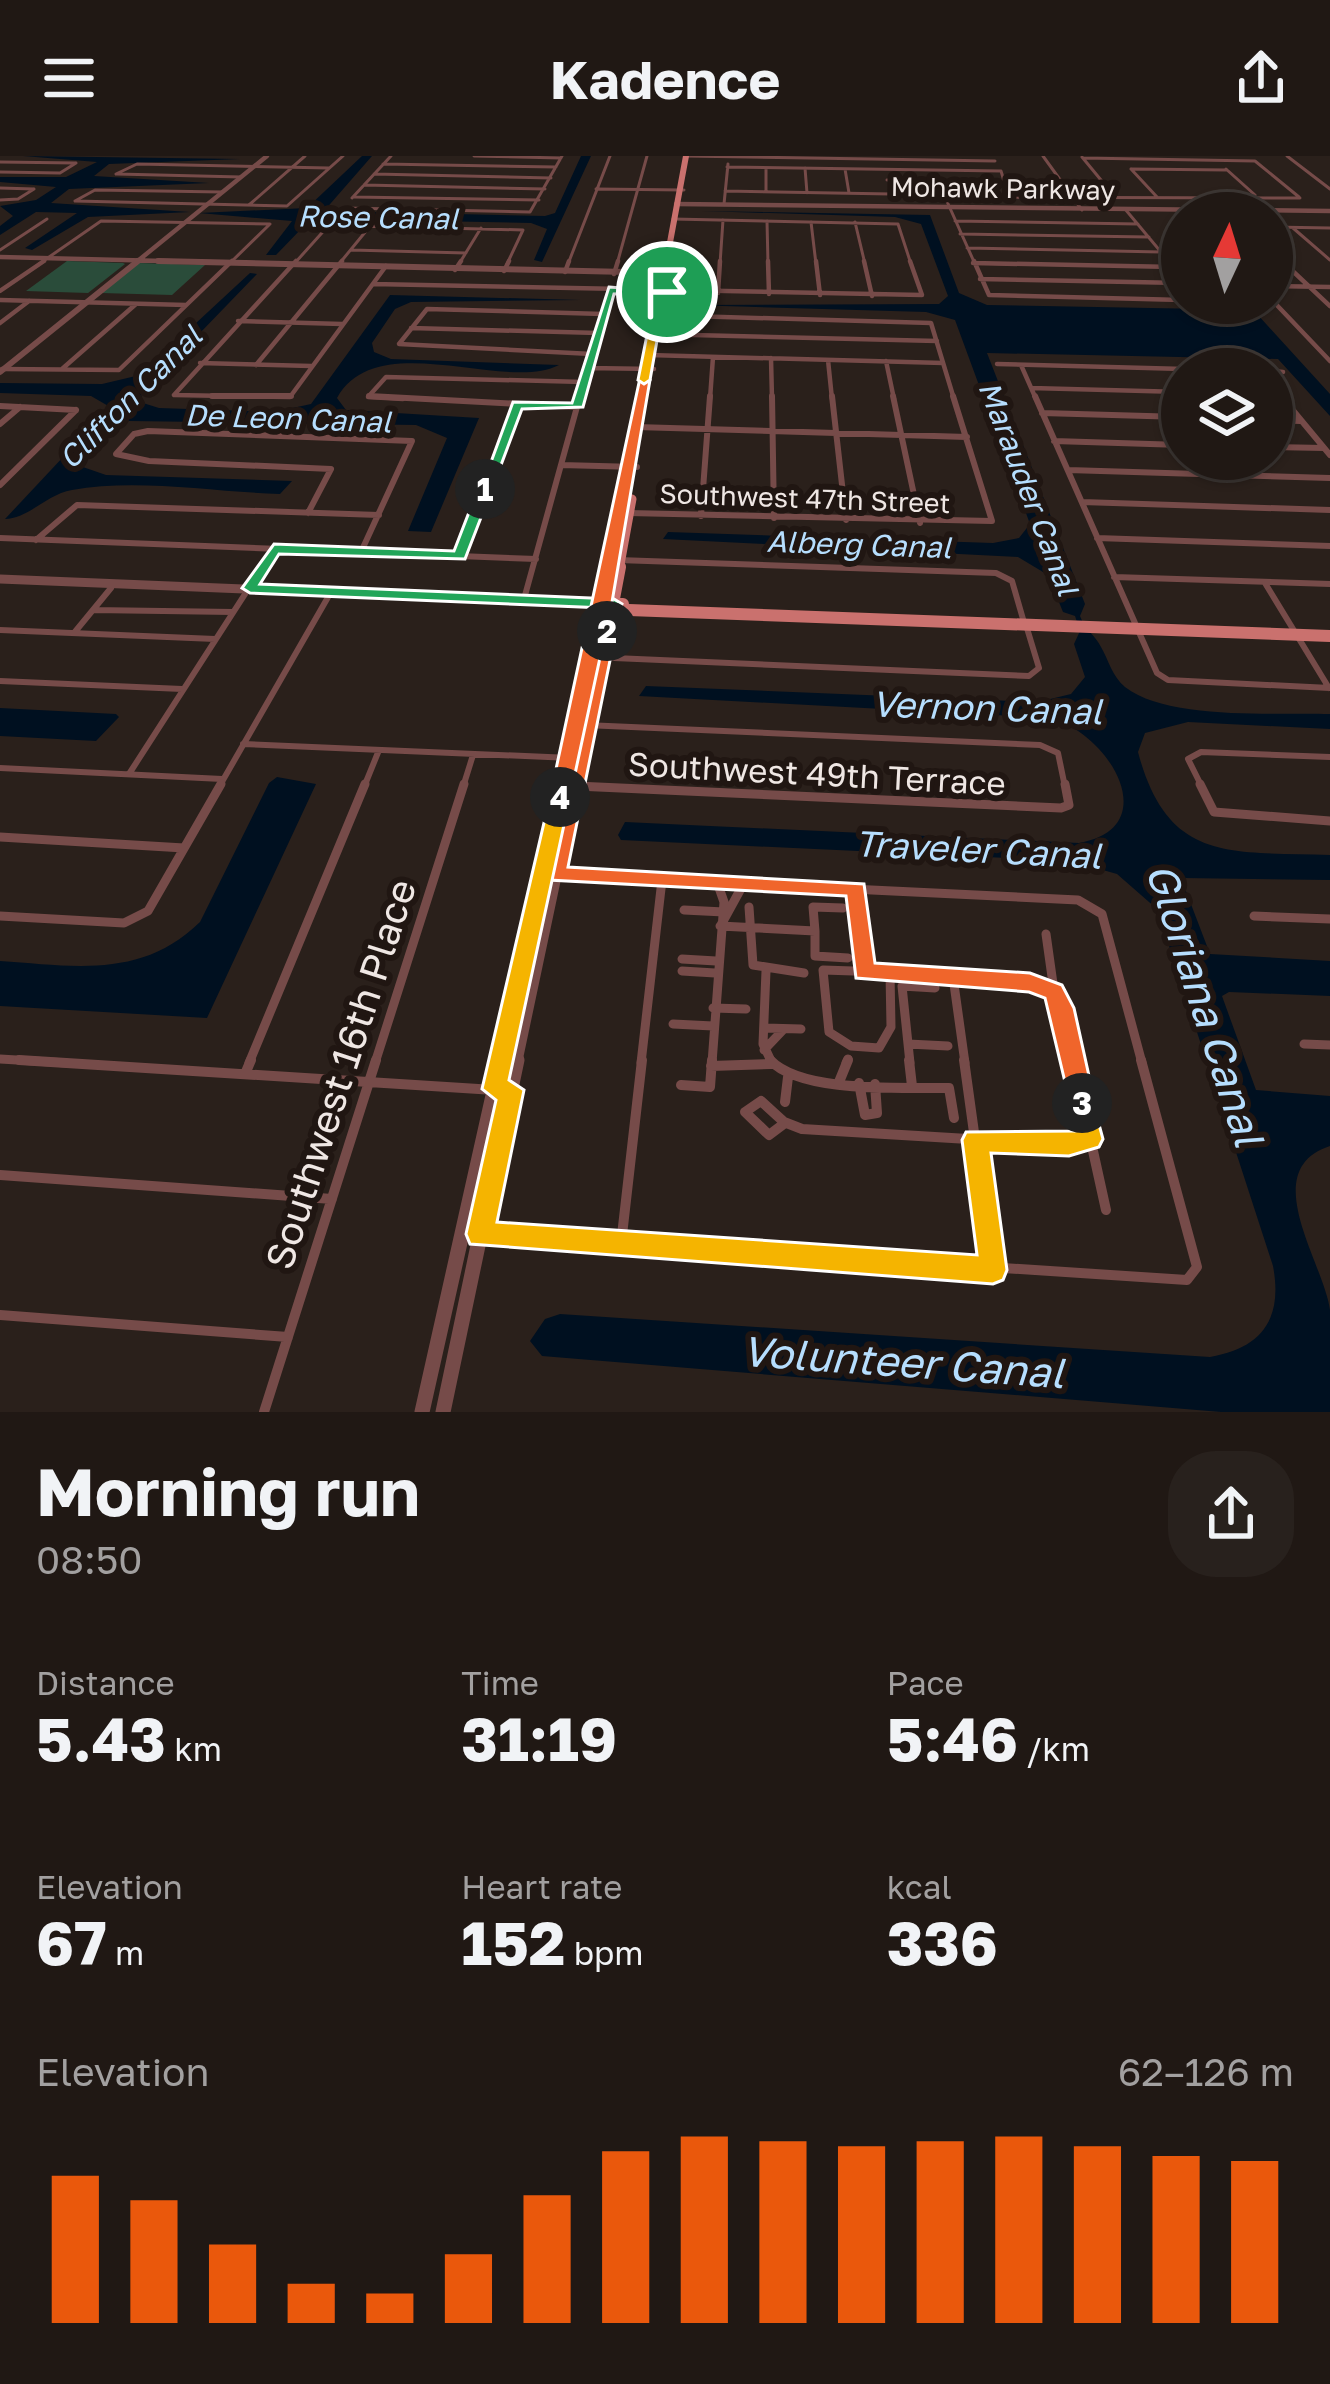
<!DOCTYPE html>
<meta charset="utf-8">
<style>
:root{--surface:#201814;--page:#28211d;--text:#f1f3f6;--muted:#a2a0a0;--line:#3d3734;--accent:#ea580c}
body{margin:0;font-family:"Golos Text",sans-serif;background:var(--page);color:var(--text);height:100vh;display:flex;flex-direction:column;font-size:45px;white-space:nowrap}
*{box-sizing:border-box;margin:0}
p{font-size:39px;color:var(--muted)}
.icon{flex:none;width:66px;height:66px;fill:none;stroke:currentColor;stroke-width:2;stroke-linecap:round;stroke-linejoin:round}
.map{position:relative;height:1256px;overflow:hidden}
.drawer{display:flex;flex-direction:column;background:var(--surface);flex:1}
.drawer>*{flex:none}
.needle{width:78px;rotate:4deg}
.tools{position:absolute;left:1161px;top:36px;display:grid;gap:24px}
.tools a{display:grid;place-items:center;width:132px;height:132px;border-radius:50%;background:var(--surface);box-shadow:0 3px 9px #0004,0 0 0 3px var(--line);font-size:60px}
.pin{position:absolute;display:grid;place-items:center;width:102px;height:102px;color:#fff;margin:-51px;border:6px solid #fff;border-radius:50%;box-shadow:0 3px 12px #0007}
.km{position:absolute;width:60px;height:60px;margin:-30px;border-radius:50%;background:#222;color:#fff;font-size:33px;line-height:60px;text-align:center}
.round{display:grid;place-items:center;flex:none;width:126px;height:126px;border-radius:48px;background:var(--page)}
.headline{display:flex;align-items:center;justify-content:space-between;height:204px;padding:0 36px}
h1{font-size:66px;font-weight:700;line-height:90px}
.stats{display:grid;grid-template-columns:repeat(3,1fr);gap:18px;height:204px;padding:12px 36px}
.stats div{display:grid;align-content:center}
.stats b{font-size:60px;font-weight:700}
.stats small{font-size:33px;font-weight:400}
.stats p{font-size:33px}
.chart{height:336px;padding:24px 36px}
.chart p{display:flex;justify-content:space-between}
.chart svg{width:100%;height:216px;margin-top:12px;stroke:var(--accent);stroke-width:6}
header{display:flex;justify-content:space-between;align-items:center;height:156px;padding:0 36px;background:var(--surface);font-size:54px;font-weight:700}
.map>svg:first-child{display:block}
</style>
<header><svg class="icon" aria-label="menu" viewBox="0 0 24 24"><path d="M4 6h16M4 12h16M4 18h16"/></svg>Kadence<svg class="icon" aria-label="share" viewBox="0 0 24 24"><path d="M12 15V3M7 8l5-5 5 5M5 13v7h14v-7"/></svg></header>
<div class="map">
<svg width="1330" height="1256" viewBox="0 0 1330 1256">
<rect width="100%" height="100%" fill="#2a201b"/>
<path fill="#2a4c3a" d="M 67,105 L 123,107 L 125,108 L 88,137 L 26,135 Z
M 138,107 L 205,109 L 172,139 L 101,137 Z"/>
<path fill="#001020" d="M 23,0 L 240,3 L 109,8 L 94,20 L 209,27 L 69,33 L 51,47 L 190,56 L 88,61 L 32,94 L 25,92 L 77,57 L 36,56 L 0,79 L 0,70 L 13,60 L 0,50 L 36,44 L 56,31 L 0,26 L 0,21 L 66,21 L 97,6 Z
M 362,0 L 372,0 L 324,55 L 545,60 L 555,57 L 581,0 L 591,0 L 542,106 L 534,104 L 547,73 L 531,67 L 327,63 L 304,70 L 276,99 L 266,99 L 292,65 L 199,57 L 307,52 Z
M 702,55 L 930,59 L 959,137 L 987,149 L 1205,153 L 1247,147 L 1330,238 L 1330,260 L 1278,203 L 987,197 L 1085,448 L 1080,460 C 1085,474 1095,479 1101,491 C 1109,505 1112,520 1125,531 C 1169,565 1275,556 1330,558 L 1330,573 L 1188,566 L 1145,577 L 1138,596 C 1168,709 1232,695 1330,699 L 1330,724 L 1181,722 L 1210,798 L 1330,805 L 1330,840 L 1229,836 L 1222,840 L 1256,934 L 1330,940 L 1330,990 C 1256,1014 1324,1107 1330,1154 C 1330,1187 1330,1223 1330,1256 L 1221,1256 L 542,1200 L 530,1185 L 545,1163 L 560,1158 L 1210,1201 C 1262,1192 1283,1163 1273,1110 L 1157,753 L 1117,718 L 1071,705 L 621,684 L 618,679 L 625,666 L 1079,687 C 1166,672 1109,576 1049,562 L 639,540 L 646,530 L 1038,546 L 1071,538 L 1085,521 L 1074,488 L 1080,475 L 1075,460 L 1063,456 L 1048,419 L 1018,401 L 663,383 L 668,376 L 993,387 L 1019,382 L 1030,368 L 955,164 L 926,156 L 690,149 L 939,148 L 948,140 L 921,68 L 895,61 Z
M 250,117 L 257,118 L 141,238 L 143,247 L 159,252 L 274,256 L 311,248 L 390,139 L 581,144 L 411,146 L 395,153 L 372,187 L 374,196 L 391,203 L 559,209 C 505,237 377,170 337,242 L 346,254 L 479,262 L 431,376 L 408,375 L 447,282 L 416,269 L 129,265 C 109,271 82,287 80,310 L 106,319 L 292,325 L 280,338 C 214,336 137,322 72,334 C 47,338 28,363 5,363 L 110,251 L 91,240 L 0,237 L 0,227 L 102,228 L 140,219 Z
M 0,552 L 116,558 L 119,561 L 96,585 L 0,580 Z
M 277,621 L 316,628 L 207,862 L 0,850 L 0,805 C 74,810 142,823 200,766 L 269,627 Z"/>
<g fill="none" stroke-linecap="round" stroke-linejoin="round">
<path stroke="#764b49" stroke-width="3" d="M 474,0 L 561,2
M 685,0 L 995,5
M 1043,0 L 1082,54
M 1287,0 L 1330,33
M 1082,1 L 1115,41
M 1083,2 L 1255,5
M 1255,5 L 1299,41
M 0,6 L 76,7
M 383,8 L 556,11
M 727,11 L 1001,15
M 766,12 L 766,36
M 805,12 L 807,37
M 845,13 L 849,37
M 1131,13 L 1227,14
M 1131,13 L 1157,41
M 1226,13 L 1255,39
M 0,16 L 60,17 L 76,7
M 116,18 L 137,8 L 329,12
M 117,18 L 241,21
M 374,18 L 551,22
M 887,24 L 1004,25 L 1001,15
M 364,29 L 545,33
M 0,32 L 34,33
M 596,33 L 684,34
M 725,35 L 891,38
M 354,41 L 539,44
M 352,42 L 391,0
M 0,44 L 18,43 L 34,33
M 75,45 L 287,50 L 343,0
M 75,45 L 95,34 L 222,36
M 724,48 L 728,8
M 249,49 L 305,0
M 345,52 L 530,56 L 562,0
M 1125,53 L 1171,108
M 673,63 L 898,68 L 911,108
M 767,65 L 768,108
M 955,65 L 1138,68
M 811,66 L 816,108
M 855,66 L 865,108
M 1272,71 L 1330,72
M 1293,72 L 1330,104
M 960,78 L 1149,81
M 967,92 L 1161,96
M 0,94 L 47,63
M 351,94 L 466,97
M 1272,95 L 1285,108
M 973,107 L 1011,108
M 39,108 L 101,65 L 270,68
M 229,108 L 270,68
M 294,108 L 329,69 L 523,74 L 507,108
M 339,108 L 371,69
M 459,108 L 481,72
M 568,108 L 610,0
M 617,108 L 647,0
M 720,108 L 723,64
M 975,108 L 945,41 L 1300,42"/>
<path stroke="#764b49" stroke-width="4.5" d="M 296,105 L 174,239 L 290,241 L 386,110
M 768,105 L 769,138
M 816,105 L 820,139
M 864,105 L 872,140
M 974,105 L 989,139 L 1182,144
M 1168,105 L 1182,121
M 1282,105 L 1330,150
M 973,107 L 1174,111
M 455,114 L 461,105
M 504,115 L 509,105
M 565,116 L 569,105
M 614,118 L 618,105
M 980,123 L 1182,127
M 373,128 L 922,139 L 910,105
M 1272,130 L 1330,131
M 0,135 L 44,105
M 718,137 L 720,105
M 0,144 L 186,149
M 1272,144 L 1330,205
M 656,159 L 931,167 L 954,243
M 238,165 L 342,168
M 0,167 L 29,145
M 411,172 L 598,177
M 652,178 L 937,185
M 592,198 L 399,188 L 427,153 L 603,158
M 649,199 L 943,207
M 771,202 L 772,243
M 828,204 L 832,243
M 886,205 L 894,243
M 200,207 L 311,210
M 997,208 L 1184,213
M 256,209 L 342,105
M 1021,209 L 1036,243
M 588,212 L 654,213
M 2,213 L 119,214 L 232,105
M 62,213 L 136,148
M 1272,215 L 1283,216
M 1272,229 L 1283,243
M 1031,232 L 1182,236
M 403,243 L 368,241 L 386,221 L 584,226
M 579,243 L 609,134
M 710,243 L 713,201"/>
<path stroke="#764b49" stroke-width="6" d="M 212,240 L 291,240
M 369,240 L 577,251
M 772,240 L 774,362
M 832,240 L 846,364
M 893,240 L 920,367
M 1035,240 L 1135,467
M 1281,240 L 1330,299
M 0,250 L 76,254
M 1042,257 L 1182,261
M 1272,264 L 1300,265
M 0,268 L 20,251
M 636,271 L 967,281
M 1054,285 L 1182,289
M 1272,291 L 1324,292
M 561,309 L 637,311
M 1068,314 L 1330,322
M 0,329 L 76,254
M 1082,346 L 1330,354
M 308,357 L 331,313 L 149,305 L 116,298 L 134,278 L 148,275 L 412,285 L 361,396
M 628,357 L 992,365 L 953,240
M 701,360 L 710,240
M 0,382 L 536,403
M 1097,382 L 1330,390
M 36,384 L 77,349 L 379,359
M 460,400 L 517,250
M 618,404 L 996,417 L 1012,425 L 1023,463
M 1114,421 L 1330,428
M 1265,427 L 1329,532
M 524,443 L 580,240
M 93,454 L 233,456
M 0,474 L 215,483
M 1138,474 L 1157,517 L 1168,524 L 1330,532
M 74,477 L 111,432
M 591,501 L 1029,520 L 1039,512 L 1026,469
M 0,525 L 182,533
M 585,569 L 1040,589 L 1058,597 L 1065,631
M 243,588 L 571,602
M 0,612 L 222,623
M 129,618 L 274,393
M 576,630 L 604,631
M 219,631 L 331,436
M 364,631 L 379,594
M 463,631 L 473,599
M 1202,631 L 1188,603 L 1201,596 L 1330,601"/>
<path stroke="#764b49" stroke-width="9" d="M 1200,628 L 1214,656 L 1330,665
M 576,630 L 1061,652 L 1069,649 L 1065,628
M 0,681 L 184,692
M 542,718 L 1078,744 L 1102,758 L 1142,907
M 857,733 L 864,815
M 749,751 L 753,809 L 804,817
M 684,754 L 724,756
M 0,760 L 124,767 L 148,755 L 221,628
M 1254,760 L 1330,763
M 721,769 L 744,727
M 720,770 L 815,775 L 813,751 L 843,752
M 815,775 L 815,800 L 848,802
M 1046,778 L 1054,835 L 1074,907
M 682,803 L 716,805
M 682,815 L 715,817
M 766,815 L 763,888 L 772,907
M 890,817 L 891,871 L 879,892 L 851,890 L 829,876 L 823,814 L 974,819 L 1054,835
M 953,821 L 965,907
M 713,852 L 746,853
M 673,868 L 713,870
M 765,872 L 801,873
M 908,888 L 948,890
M 1304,888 L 1330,889
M 764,894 L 783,874
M 0,903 L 67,907
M 249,907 L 365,628
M 375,907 L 464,628
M 641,907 L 662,724
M 712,907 L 724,746 L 717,726
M 846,907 L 848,903
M 910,907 L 902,830 L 935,832"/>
<path stroke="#764b49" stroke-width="10" d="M 19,904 L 511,935
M 770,904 C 802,938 904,931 949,932 L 954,962
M 909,904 L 912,930
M 964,904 L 993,1114
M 1073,904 L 1106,1054
M 711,910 L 771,908
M 245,918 L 251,904
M 839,926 L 848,904
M 859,927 L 865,959 L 877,957 L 875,928
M 681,929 L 710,931 L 712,904
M 785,946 L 788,921
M 785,967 L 769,979 L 745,956 L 761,945 L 784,966 L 802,973 L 1069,989 L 1090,983
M 0,1019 L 332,1043
M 482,1078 L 1187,1124 L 1197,1111 L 1141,904
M 621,1088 L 642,904
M 0,1159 L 288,1181
M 264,1256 L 376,904"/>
<path stroke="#764b49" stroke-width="4.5" d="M 676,48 L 1330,55
M 0,101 L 283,108
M 134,108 L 267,0"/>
<path stroke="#764b49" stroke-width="6" d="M 158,105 L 670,117
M 0,216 L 138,105"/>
<path stroke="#764b49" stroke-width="9" d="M 0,423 L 613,448 L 574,631
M 562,631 L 602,453 L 595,452"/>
<path stroke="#764b49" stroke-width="12" d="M 500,907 L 563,628
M 516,907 L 575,628"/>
<path stroke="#764b49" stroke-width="15" d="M 422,1256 L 501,904
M 443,1256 L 517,904"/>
<path stroke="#ca716e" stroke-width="6" d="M 666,108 L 686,0"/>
<path stroke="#ca716e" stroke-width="8" d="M 641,243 L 667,105"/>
<path stroke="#ca716e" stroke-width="9" d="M 609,414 L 642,240
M 619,414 L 632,343"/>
<path stroke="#ca716e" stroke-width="12" d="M 610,411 L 602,453 L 1330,480
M 620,411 L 613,448 L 623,448"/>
</g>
<path fill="#22a559" stroke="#fff" stroke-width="3" d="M 609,131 L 672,136 L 614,138 L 583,251 L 522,253 L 492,333 L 480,336 L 513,246 L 572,247 Z"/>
<path fill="#22a559" stroke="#fff" stroke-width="3" d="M 485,329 L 492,333 L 465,403 L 279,398 L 260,428 L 614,443 L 622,448 L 613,479 L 599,475 L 604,452 L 250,437 L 242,432 L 274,388 L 454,395 L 478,333 Z"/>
<path fill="#f0652b" stroke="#fff" stroke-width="3" d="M 607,470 L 616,475 L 568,711 L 864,728 L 875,807 L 1030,817 L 1062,829 L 1074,852 L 1095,947 L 1091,955 L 1073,955 L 1070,947 L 1045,842 L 1029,836 L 856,822 L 846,740 L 549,724 L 599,475 Z"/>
<path fill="#f5b400" stroke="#fff" stroke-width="3" d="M 560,634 L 570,641 L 509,924 L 524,934 L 497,1066 L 977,1099 L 962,984 L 966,976 L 1075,975 L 1073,939 L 1091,939 L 1103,983 L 1099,991 L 1069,1000 L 991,997 L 1007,1114 L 1003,1124 L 993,1128 L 470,1088 L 466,1078 L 496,944 L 482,933 L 550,641 Z"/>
<path fill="#f0652b" stroke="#fff" stroke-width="3" d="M 640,222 L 650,224 L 612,446 L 570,641 L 560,648 L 550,641 Z"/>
<path fill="#f5b400" stroke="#fff" stroke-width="3" d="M 663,134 L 672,136 L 668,159 L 661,162 L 650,224 L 644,228 L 638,224 L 651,159 L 658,156 Z"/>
<g text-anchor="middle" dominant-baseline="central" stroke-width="12" stroke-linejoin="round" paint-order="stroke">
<g font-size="27" fill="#efe7e4" stroke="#201612">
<text transform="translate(1003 32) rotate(1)">Mohawk Parkway</text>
<text transform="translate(805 342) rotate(2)">Southwest 47th Street</text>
</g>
<g font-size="30" font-style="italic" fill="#b6defe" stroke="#201612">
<text transform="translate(378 61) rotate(1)">Rose Canal</text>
<text transform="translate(130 241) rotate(-45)">Clifton Canal</text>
<text transform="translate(288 262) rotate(2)">De Leon Canal</text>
<text transform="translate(1029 332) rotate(69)">Marauder Canal</text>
<text transform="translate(859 388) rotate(2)">Alberg Canal</text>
</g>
<g font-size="33" fill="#efe7e4" stroke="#201612">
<text transform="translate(817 617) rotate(3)">Southwest 49th Terrace</text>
</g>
<g font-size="36" font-style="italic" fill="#b6defe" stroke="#201612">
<text transform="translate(987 551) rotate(2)">Vernon Canal</text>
<text transform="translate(978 693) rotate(3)">Traveler Canal</text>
</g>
<g font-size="39" fill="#efe7e4" stroke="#201612">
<text transform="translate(340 918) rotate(-72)">Southwest 16th Place</text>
</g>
<g font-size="42" font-style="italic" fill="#b6defe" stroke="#201612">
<text transform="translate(1206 848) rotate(72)">Gloriana Canal</text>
<text transform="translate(903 1205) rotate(4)">Volunteer Canal</text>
</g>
</g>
</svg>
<div class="tools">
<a><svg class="needle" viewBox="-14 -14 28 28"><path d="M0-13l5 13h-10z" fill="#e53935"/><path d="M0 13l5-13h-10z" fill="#a2a0a0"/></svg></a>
<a><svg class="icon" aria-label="layers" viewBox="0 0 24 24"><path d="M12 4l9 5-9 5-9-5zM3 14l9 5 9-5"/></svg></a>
</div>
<div class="pin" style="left:667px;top:136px;background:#1e9e55"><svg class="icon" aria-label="arrive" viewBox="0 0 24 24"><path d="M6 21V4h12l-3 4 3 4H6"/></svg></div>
<b class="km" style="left:485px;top:333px">1</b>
<b class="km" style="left:607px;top:475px">2</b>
<b class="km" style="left:1082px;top:947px">3</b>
<b class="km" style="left:560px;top:641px">4</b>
</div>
<section class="drawer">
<div class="headline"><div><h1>Morning run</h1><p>08:50</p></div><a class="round"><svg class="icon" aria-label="share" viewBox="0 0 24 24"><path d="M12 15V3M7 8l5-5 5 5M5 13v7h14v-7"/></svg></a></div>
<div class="stats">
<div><p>Distance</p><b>5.43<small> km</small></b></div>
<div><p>Time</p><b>31:19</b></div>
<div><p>Pace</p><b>5:46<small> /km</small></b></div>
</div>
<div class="stats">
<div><p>Elevation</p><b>67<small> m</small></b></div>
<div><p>Heart rate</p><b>152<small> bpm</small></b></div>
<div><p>kcal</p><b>336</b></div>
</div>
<div class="chart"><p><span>Elevation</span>62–126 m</p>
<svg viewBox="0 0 160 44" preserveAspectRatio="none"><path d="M5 44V14M15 44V19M25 44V28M35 44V36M45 44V38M55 44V30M65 44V18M75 44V9M85 44V6M95 44V7M105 44V8M115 44V7M125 44V6M135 44V8M145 44V10M155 44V11"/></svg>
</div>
</section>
